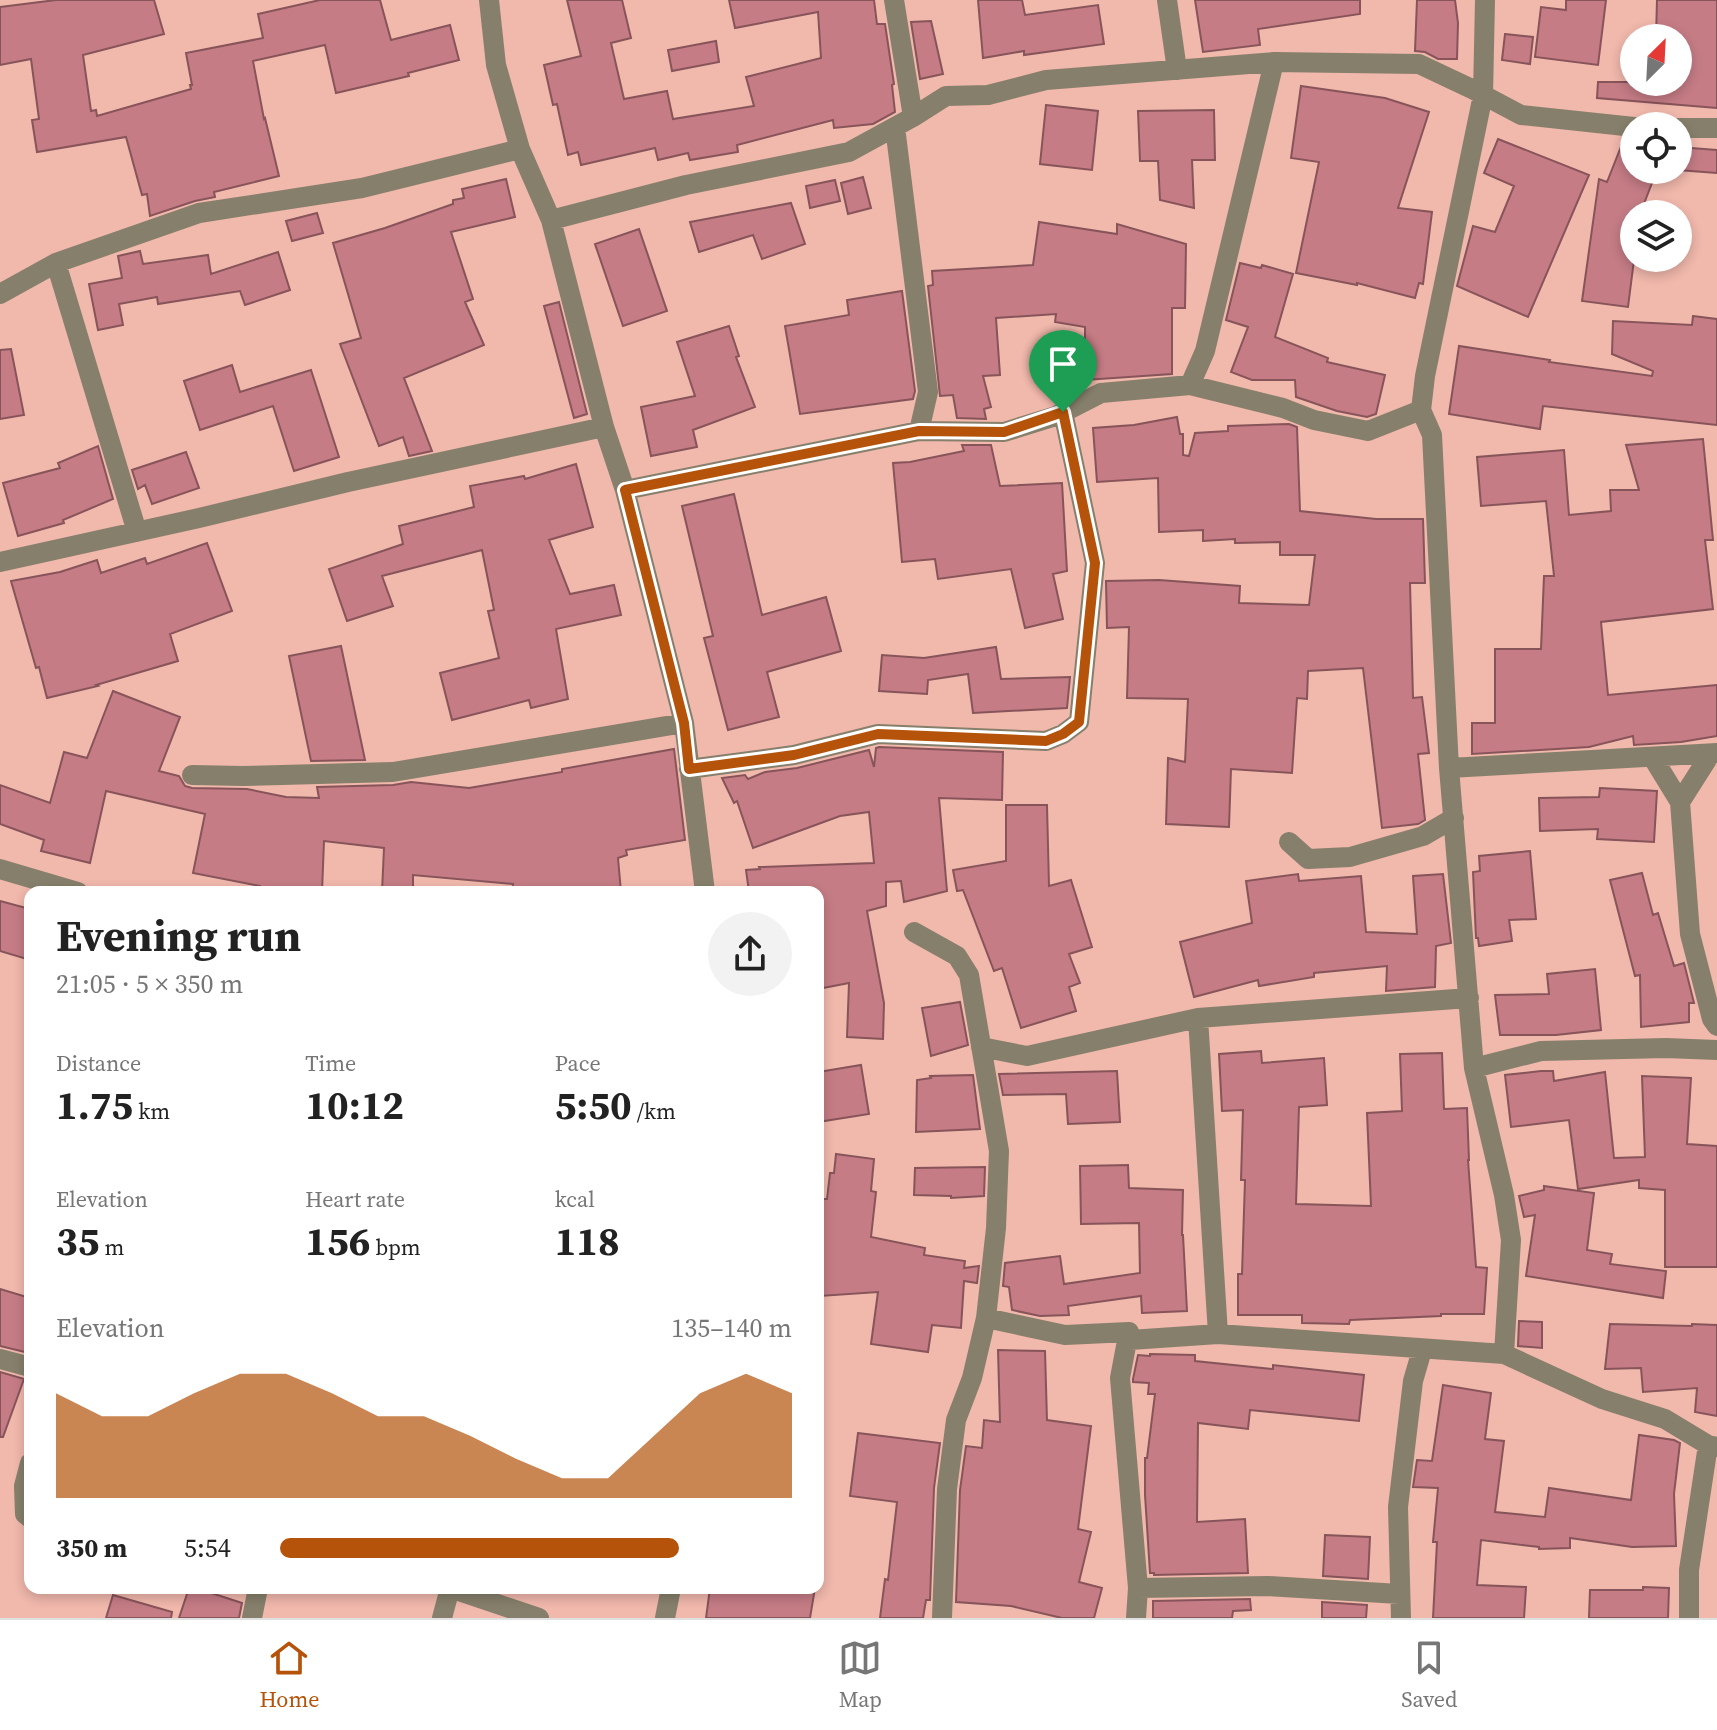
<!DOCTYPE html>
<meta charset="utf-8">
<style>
:root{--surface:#fff;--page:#f2f2f2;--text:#222;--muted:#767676;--line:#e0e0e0;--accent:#b45309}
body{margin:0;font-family:"Source Serif 4",serif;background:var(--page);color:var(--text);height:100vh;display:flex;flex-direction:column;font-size:30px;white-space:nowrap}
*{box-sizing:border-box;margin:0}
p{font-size:26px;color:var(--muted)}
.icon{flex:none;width:44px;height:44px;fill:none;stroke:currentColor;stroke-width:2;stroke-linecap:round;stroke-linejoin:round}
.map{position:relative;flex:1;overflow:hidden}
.details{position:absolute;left:24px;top:886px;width:800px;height:708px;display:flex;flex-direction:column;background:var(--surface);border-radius:16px;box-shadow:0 4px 12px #0003}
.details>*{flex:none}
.needle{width:52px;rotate:24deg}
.buttons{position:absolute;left:1620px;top:24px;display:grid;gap:16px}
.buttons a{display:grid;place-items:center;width:72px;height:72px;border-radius:50%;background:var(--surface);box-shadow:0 4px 12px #0003;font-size:40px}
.pin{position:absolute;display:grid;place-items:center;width:68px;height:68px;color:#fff;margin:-82px -34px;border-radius:50% 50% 50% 0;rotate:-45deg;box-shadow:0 0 8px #0007}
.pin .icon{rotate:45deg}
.round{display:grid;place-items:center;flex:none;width:84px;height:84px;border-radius:42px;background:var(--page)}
.summary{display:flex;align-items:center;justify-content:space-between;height:136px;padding:0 32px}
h1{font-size:44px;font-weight:700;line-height:60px}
.metrics{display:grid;grid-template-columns:repeat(3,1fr);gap:12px;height:136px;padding:8px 32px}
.metrics div{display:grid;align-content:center}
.metrics b{font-size:40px;font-weight:700}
.metrics small{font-size:22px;font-weight:400}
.metrics p{font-size:22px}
.chart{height:224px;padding:16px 32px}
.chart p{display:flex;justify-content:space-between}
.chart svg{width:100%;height:144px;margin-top:8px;fill:var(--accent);opacity:.7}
ul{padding:0 32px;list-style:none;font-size:26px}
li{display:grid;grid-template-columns:128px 96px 1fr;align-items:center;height:60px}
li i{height:20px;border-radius:10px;background:var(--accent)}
.tab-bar{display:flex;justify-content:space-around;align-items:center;height:112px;border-top:2px solid var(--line);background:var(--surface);font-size:22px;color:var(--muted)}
.tab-bar a{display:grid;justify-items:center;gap:4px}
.tab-bar .on{color:var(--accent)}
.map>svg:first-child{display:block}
</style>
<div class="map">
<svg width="1717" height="1618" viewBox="0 0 1717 1618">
<rect width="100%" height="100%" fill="#f1b8ac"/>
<path fill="#c57c85" stroke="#87545a" stroke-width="2" d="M 56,0 L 154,0 L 164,34 L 83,55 L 91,111 L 96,110 L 97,116 L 191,89 L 190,85 L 192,85 L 186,53 L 263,38 L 258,14 L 320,0 L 380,0 L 391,40 L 450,25 L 459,60 L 408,73 L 409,76 L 336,93 L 325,45 L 253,61 L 264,119 L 265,118 L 279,176 L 214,192 L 215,197 L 195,201 L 150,216 L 147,194 L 142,195 L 126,137 L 37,152 L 32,120 L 39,119 L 31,59 L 0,65 L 0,7 Z
M 567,0 L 622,0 L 631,38 L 611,43 L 624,99 L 667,91 L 673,119 L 754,106 L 746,77 L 821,58 L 818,12 L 735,28 L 729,0 L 874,0 L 877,24 L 885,24 L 894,84 L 892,85 L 895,112 L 873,124 L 834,128 L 833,120 L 737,145 L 738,152 L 690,160 L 688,153 L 658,160 L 655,148 L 581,165 L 578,152 L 568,155 L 557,104 L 553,105 L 544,65 L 581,56 Z
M 978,0 L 1022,0 L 1025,15 L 1098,5 L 1104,44 L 1024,55 L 1024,51 L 983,58 Z
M 1195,0 L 1360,0 L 1360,14 L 1258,29 L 1260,45 L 1203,52 Z
M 1417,0 L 1455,0 L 1458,23 L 1457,59 L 1438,59 L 1425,52 L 1415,51 Z
M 1566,0 L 1606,0 L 1598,65 L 1535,57 L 1541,7 L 1566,10 Z
M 1657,0 L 1717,0 L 1717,108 L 1597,98 L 1598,82 L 1678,82 L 1678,38 L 1656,38 Z
M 931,21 L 943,74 L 920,79 L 911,22 Z
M 1505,34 L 1533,37 L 1530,64 L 1502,60 Z
M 716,41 L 719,62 L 672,71 L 668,50 Z
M 1301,86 L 1385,98 L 1429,112 L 1398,208 L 1432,212 L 1423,284 L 1419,283 L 1415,298 L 1357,283 L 1357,285 L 1296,273 L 1319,162 L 1291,158 Z
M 1046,105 L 1098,111 L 1092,170 L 1040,164 Z
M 1214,110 L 1215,160 L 1192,160 L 1194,208 L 1160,200 L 1158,161 L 1140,161 L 1138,111 Z
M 1498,139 L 1589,175 L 1528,317 L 1457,286 L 1473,226 L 1495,232 L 1514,186 L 1484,173 Z
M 1624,139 L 1634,140 L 1634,170 L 1657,170 L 1640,214 L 1634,214 L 1634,260 L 1628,307 L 1582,301 L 1599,179 L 1607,182 Z
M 1678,147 L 1717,150 L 1717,173 L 1678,170 Z
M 863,177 L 871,208 L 848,214 L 841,183 Z
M 506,179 L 515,217 L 451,232 L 473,299 L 465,302 L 484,345 L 404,378 L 432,451 L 409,456 L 403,437 L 379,446 L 340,344 L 361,338 L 333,243 L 385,228 L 453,204 L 453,200 L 464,198 L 462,189 Z
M 835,180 L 840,201 L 810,208 L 806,186 Z
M 791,203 L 805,244 L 762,259 L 753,235 L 699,252 L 690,222 Z
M 317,213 L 323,233 L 292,241 L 286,221 Z
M 1039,222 L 1117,234 L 1117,224 L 1186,244 L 1185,308 L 1172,308 L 1172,374 L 1085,380 L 1085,327 L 1055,322 L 1056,314 L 996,318 L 1000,375 L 983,376 L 991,407 L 984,409 L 986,419 L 957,418 L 953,395 L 940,396 L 928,286 L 933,285 L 932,271 L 1033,265 Z
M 639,229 L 667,311 L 623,326 L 595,244 Z
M 140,251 L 143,264 L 208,255 L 211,274 L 278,252 L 290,290 L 245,305 L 240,291 L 158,304 L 157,297 L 119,304 L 123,325 L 98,330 L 89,284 L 122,278 L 118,256 Z
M 1240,263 L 1261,268 L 1262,265 L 1293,274 L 1275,337 L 1328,358 L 1327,362 L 1385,375 L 1376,414 L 1367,417 L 1337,411 L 1296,397 L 1295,380 L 1252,380 L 1231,372 L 1248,327 L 1226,320 Z
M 902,291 L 915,391 L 913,399 L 800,414 L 785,326 L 849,315 L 847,300 Z
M 559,302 L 587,414 L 574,418 L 544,306 Z
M 1693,316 L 1717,319 L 1717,425 L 1543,406 L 1540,429 L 1449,414 L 1459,346 L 1550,360 L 1549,362 L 1652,376 L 1653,371 L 1612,354 L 1613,321 L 1692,325 Z
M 729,326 L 739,356 L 736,357 L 755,407 L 693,430 L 697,447 L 651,456 L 641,407 L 695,396 L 677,342 Z
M 11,349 L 24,415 L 0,419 L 0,350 Z
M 232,365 L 240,392 L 311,370 L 339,457 L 294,471 L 273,406 L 200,430 L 184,381 Z
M 1177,417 L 1180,434 L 1183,434 L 1183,455 L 1189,456 L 1195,433 L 1228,431 L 1228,426 L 1289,424 L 1297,427 L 1300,511 L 1376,519 L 1423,519 L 1425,583 L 1410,583 L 1413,698 L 1422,697 L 1429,753 L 1418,754 L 1425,820 L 1418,824 L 1382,828 L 1363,668 L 1308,671 L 1307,699 L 1297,698 L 1292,773 L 1231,769 L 1229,827 L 1166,824 L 1168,758 L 1185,762 L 1188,699 L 1127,698 L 1129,627 L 1107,628 L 1106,581 L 1159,580 L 1240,586 L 1239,603 L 1309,605 L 1315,555 L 1280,555 L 1280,542 L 1235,543 L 1235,539 L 1203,541 L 1203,530 L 1159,532 L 1158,478 L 1097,482 L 1093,428 L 1134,425 Z
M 1703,439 L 1713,540 L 1705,540 L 1713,609 L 1601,622 L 1608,695 L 1717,685 L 1717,736 L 1681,742 L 1634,745 L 1633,736 L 1589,747 L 1472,754 L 1472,723 L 1495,723 L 1495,649 L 1541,649 L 1544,576 L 1554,576 L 1546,501 L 1481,506 L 1477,457 L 1564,450 L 1569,515 L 1611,511 L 1610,490 L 1639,490 L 1626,445 Z
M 962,445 L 991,445 L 1000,486 L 1062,483 L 1067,571 L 1053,574 L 1063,619 L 1025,628 L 1011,569 L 938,579 L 935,559 L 902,562 L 893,463 L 910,462 L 964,451 Z
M 98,446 L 113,499 L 63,520 L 64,523 L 18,536 L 3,483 L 60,468 L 58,463 Z
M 186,452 L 199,488 L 152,504 L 145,485 L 138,489 L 132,470 Z
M 576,464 L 593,527 L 549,540 L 570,594 L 614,585 L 621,615 L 556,629 L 568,699 L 531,708 L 529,700 L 452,720 L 440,673 L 499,658 L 488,611 L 494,610 L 482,550 L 382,576 L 393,606 L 347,621 L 329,569 L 403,544 L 399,526 L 474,507 L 470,486 L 524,476 L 525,479 Z
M 734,494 L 762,615 L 826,597 L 841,651 L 767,672 L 779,717 L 728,730 L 704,638 L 713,636 L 682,506 Z
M 207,543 L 232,611 L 170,634 L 178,661 L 96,685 L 98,686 L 47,698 L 39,667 L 36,668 L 11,581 L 60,572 L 97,560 L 101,573 L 145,558 L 147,564 Z
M 341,646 L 365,760 L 311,761 L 289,656 Z
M 996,647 L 1001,679 L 1070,677 L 1067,708 L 973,713 L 968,674 L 928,680 L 927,694 L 879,691 L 882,655 L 924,658 Z
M 113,691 L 180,717 L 159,771 L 179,776 L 185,786 L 192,788 L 247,789 L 286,797 L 319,798 L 317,787 L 393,785 L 411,782 L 469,788 L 562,772 L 562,769 L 674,749 L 685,840 L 626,850 L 627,855 L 618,858 L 621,892 L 512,892 L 513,884 L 413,875 L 413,892 L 382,892 L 384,848 L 324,841 L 322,892 L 260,892 L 260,886 L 193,873 L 205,814 L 106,791 L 90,863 L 41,851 L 44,840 L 0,824 L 0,785 L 50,803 L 64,752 L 87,758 Z
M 879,747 L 1003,752 L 1002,800 L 939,798 L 947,891 L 904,902 L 901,881 L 886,882 L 886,906 L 867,911 L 884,1003 L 883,1039 L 847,1037 L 849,983 L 818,989 L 818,892 L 749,892 L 746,870 L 760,869 L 759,867 L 874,863 L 869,812 L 840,816 L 753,848 L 737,801 L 734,803 L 722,778 L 745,775 L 748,779 L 765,772 L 797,768 L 869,750 L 874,767 L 876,748 Z
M 1600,788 L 1657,791 L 1654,842 L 1597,839 L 1598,829 L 1540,831 L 1539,798 L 1599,797 Z
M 1006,805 L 1047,805 L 1049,886 L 1071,880 L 1092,947 L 1069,954 L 1080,983 L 1069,987 L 1076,1011 L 1021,1028 L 1002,968 L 994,971 L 963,890 L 957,891 L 953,870 L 1006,861 Z
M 1530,851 L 1536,919 L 1509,920 L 1512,941 L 1479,946 L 1478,938 L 1476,938 L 1473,872 L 1480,871 L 1479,856 Z
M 1642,873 L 1653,915 L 1658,913 L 1674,966 L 1684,963 L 1694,1003 L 1689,1003 L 1689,1022 L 1641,1027 L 1640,975 L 1635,976 L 1610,880 Z
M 1298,874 L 1299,881 L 1361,876 L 1366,932 L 1417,934 L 1413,876 L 1443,874 L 1451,943 L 1436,946 L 1435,987 L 1386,991 L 1387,966 L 1314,973 L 1314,977 L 1259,986 L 1258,980 L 1194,997 L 1180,942 L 1252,923 L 1246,881 Z
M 0,901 L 30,909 L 30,960 L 0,951 Z
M 1595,969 L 1601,1030 L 1556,1035 L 1500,1035 L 1495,995 L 1549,994 L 1547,974 Z
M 960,1002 L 968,1045 L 931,1056 L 922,1008 Z
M 1261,1051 L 1262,1063 L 1324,1058 L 1327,1105 L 1299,1107 L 1296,1204 L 1371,1206 L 1367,1113 L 1402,1111 L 1400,1054 L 1442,1053 L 1444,1109 L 1467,1108 L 1469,1160 L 1468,1160 L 1476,1267 L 1487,1268 L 1484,1314 L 1441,1314 L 1441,1316 L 1350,1320 L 1349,1324 L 1302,1323 L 1302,1315 L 1238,1315 L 1238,1274 L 1242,1274 L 1245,1180 L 1241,1180 L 1243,1110 L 1222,1111 L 1219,1054 Z
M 861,1065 L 869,1114 L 818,1122 L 818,1072 Z
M 1117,1071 L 1120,1122 L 1068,1124 L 1066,1094 L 1003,1095 L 999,1074 Z
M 1541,1071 L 1553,1071 L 1554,1081 L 1605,1072 L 1614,1158 L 1645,1157 L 1642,1076 L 1691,1078 L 1687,1144 L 1717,1146 L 1717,1267 L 1665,1267 L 1665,1190 L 1639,1188 L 1639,1180 L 1578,1189 L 1569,1120 L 1511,1127 L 1505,1075 Z
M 973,1075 L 980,1129 L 916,1132 L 917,1080 L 931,1078 L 930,1076 Z
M 836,1154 L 874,1159 L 871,1191 L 876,1192 L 871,1237 L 925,1248 L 924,1255 L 965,1261 L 964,1268 L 979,1266 L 977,1283 L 964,1281 L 961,1328 L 932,1325 L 928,1352 L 871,1344 L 878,1292 L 820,1296 L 818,1269 L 818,1199 L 827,1199 L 830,1173 L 834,1173 Z
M 1128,1165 L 1129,1188 L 1183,1190 L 1182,1235 L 1183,1235 L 1187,1311 L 1142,1313 L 1141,1296 L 1068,1306 L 1069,1315 L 1040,1316 L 1012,1310 L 1009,1287 L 1003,1286 L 1005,1263 L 1060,1256 L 1064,1284 L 1140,1273 L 1139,1223 L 1081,1224 L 1080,1166 Z
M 985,1167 L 984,1196 L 951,1198 L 951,1196 L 914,1195 L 915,1168 Z
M 1544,1186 L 1594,1193 L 1587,1250 L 1612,1254 L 1610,1264 L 1666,1271 L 1663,1298 L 1526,1276 L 1535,1215 L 1524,1217 L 1519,1196 L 1544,1190 Z
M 0,1289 L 30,1298 L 30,1336 L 25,1352 L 0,1346 Z
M 1519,1321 L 1542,1322 L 1542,1348 L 1518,1346 Z
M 1610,1324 L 1692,1326 L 1692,1324 L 1717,1325 L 1717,1416 L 1695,1412 L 1697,1388 L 1643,1392 L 1641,1368 L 1605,1369 Z
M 998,1350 L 1045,1351 L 1047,1420 L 1091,1426 L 1078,1529 L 1091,1532 L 1079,1582 L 1102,1588 L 1094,1618 L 1062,1618 L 1011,1606 L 956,1602 L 960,1490 L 966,1446 L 982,1448 L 984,1420 L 1000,1422 Z
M 1150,1354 L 1195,1355 L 1195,1361 L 1273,1369 L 1273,1365 L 1364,1375 L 1359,1421 L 1250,1410 L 1248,1429 L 1198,1423 L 1197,1522 L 1245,1519 L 1248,1573 L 1154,1575 L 1154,1573 L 1150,1573 L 1145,1495 L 1145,1458 L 1147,1458 L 1155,1394 L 1148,1394 L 1149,1383 L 1133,1382 L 1133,1379 L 1138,1355 L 1150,1356 Z
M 0,1372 L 24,1379 L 3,1437 L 0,1437 Z
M 1443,1385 L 1491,1393 L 1485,1439 L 1504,1441 L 1495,1512 L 1545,1517 L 1549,1488 L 1631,1500 L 1639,1435 L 1674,1440 L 1680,1443 L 1674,1494 L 1676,1546 L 1632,1547 L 1570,1538 L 1570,1548 L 1539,1549 L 1539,1547 L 1481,1540 L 1477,1585 L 1526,1587 L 1524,1618 L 1433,1618 L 1437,1542 L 1433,1542 L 1438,1488 L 1413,1487 L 1417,1460 L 1432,1461 Z
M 858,1433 L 940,1443 L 934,1488 L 930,1600 L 926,1600 L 923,1618 L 880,1618 L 885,1579 L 888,1580 L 897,1502 L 850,1496 Z
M 1325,1535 L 1370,1537 L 1368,1579 L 1323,1576 Z
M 1643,1587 L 1669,1588 L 1668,1618 L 1589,1618 L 1590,1590 L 1643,1590 Z
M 189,1588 L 196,1588 L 242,1603 L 239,1618 L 179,1618 Z
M 710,1588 L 815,1588 L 810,1618 L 706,1618 Z
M 113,1595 L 172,1612 L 171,1618 L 106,1618 Z
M 1250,1599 L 1251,1610 L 1233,1611 L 1232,1618 L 1153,1618 L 1153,1601 Z
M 1322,1602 L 1367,1605 L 1366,1618 L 1322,1618 Z"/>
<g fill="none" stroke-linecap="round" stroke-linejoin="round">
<path stroke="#867f6b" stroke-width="20" d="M 489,0 L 496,65 L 520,149 L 551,220 L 604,427 L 625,490 L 684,723 L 705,892
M 894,0 L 913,117
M 1167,0 L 1177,70
M 1485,0 L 1483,95 L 1425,376 L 1421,410 L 1432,435 L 1449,768 L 1474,1068 L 1504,1195 L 1511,1240 L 1504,1354
M 895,127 L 928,392 L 919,431
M 1678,128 L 1717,128
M 551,220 L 686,185 L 849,152 L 913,117 L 946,96 L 988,95 L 1046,80 L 1274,62 L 1419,64 L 1472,89 L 1521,115 L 1634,127
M 56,263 L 137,532
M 0,294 L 56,263 L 199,213 L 362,188 L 520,149
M 1190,385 L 1205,351 L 1274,62
M 625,490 L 919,431 L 1004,432 L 1056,416 L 1101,393 L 1190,385 L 1283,408 L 1314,420 L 1368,431 L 1421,410
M 0,562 L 199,518 L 348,482 L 604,427
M 1653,758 L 1680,802 L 1690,934 L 1712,1019 L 1717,1026
M 1449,768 L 1717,753
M 689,769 L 794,755 L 878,734 L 1046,741 L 1063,734 L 1079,722 L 1095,563 L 1063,412
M 192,775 L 242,776 L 393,772 L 684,723
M 1680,802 L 1710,755
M 1289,842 L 1308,859 L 1350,857 L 1423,836 L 1454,818
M 0,869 L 78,892
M 914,932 L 957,956 L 969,975 L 999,1151 L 996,1228 L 986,1318 L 972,1378 L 956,1420 L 947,1489 L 942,1618
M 1198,1018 L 1218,1334
M 981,1047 L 1027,1056 L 1198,1018 L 1469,998
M 1474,1068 L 1541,1051 L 1666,1048 L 1717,1050
M 986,1318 L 1065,1335 L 1129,1332 L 1130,1340 L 1218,1334 L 1504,1354 L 1602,1399 L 1665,1419 L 1708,1445 L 1717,1447
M 1130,1340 L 1126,1346 L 1120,1378 L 1138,1588 L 1136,1618
M 0,1359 L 30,1367
M 30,1463 L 24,1486 L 25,1514 L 30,1518
M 450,1588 L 539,1618
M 1138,1588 L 1268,1586 L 1399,1594
M 252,1618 L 258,1588
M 442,1618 L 450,1588
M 665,1618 L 671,1588
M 1401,1618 L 1398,1507 L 1413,1381 L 1422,1350
M 1689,1618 L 1689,1570 L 1708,1445"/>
</g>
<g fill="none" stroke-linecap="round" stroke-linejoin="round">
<defs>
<path id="route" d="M 1063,412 L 1095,563 L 1079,722 L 1063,734 L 1046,741 L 878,734 L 794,755 L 689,769 L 684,723 L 625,490 L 919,431 L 1004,432 Z"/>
</defs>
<use href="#route" stroke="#fff" stroke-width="16"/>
<use href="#route" stroke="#b45309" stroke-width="10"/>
</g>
</svg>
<div class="buttons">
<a><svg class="needle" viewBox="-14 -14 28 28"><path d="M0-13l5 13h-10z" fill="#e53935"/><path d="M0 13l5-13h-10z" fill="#767676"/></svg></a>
<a><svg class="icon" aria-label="locate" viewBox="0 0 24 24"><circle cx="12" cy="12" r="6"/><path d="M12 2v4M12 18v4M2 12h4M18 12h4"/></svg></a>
<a><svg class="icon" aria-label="layers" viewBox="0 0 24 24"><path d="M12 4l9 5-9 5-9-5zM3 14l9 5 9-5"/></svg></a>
</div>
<div class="pin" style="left:1063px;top:412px;background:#1e9e55"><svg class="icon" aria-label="arrive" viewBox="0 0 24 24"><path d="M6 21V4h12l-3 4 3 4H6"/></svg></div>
<section class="details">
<div class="summary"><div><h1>Evening run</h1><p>21:05 · 5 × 350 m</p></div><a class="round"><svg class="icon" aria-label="share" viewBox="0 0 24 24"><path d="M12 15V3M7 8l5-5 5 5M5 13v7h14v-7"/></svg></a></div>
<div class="metrics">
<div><p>Distance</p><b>1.75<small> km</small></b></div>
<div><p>Time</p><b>10:12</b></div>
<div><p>Pace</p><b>5:50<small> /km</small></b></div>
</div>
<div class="metrics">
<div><p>Elevation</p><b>35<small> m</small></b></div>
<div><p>Heart rate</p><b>156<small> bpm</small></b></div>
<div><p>kcal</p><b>118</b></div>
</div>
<div class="chart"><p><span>Elevation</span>135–140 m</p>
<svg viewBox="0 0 160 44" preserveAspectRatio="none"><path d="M0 44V12L10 19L20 19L30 12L40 6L50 6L60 12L70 19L80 19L90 25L100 32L110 38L120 38L130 25L140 12L150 6L160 12V44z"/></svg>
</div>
<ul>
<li><b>350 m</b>5:54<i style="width:78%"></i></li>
</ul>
</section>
</div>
<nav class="tab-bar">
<a class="on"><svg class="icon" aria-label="home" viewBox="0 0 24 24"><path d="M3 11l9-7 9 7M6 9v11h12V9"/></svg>Home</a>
<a><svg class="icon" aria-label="map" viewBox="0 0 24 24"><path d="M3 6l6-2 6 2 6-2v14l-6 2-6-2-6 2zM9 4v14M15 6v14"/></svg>Map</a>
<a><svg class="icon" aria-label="saved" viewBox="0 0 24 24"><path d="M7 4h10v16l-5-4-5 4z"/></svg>Saved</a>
</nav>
